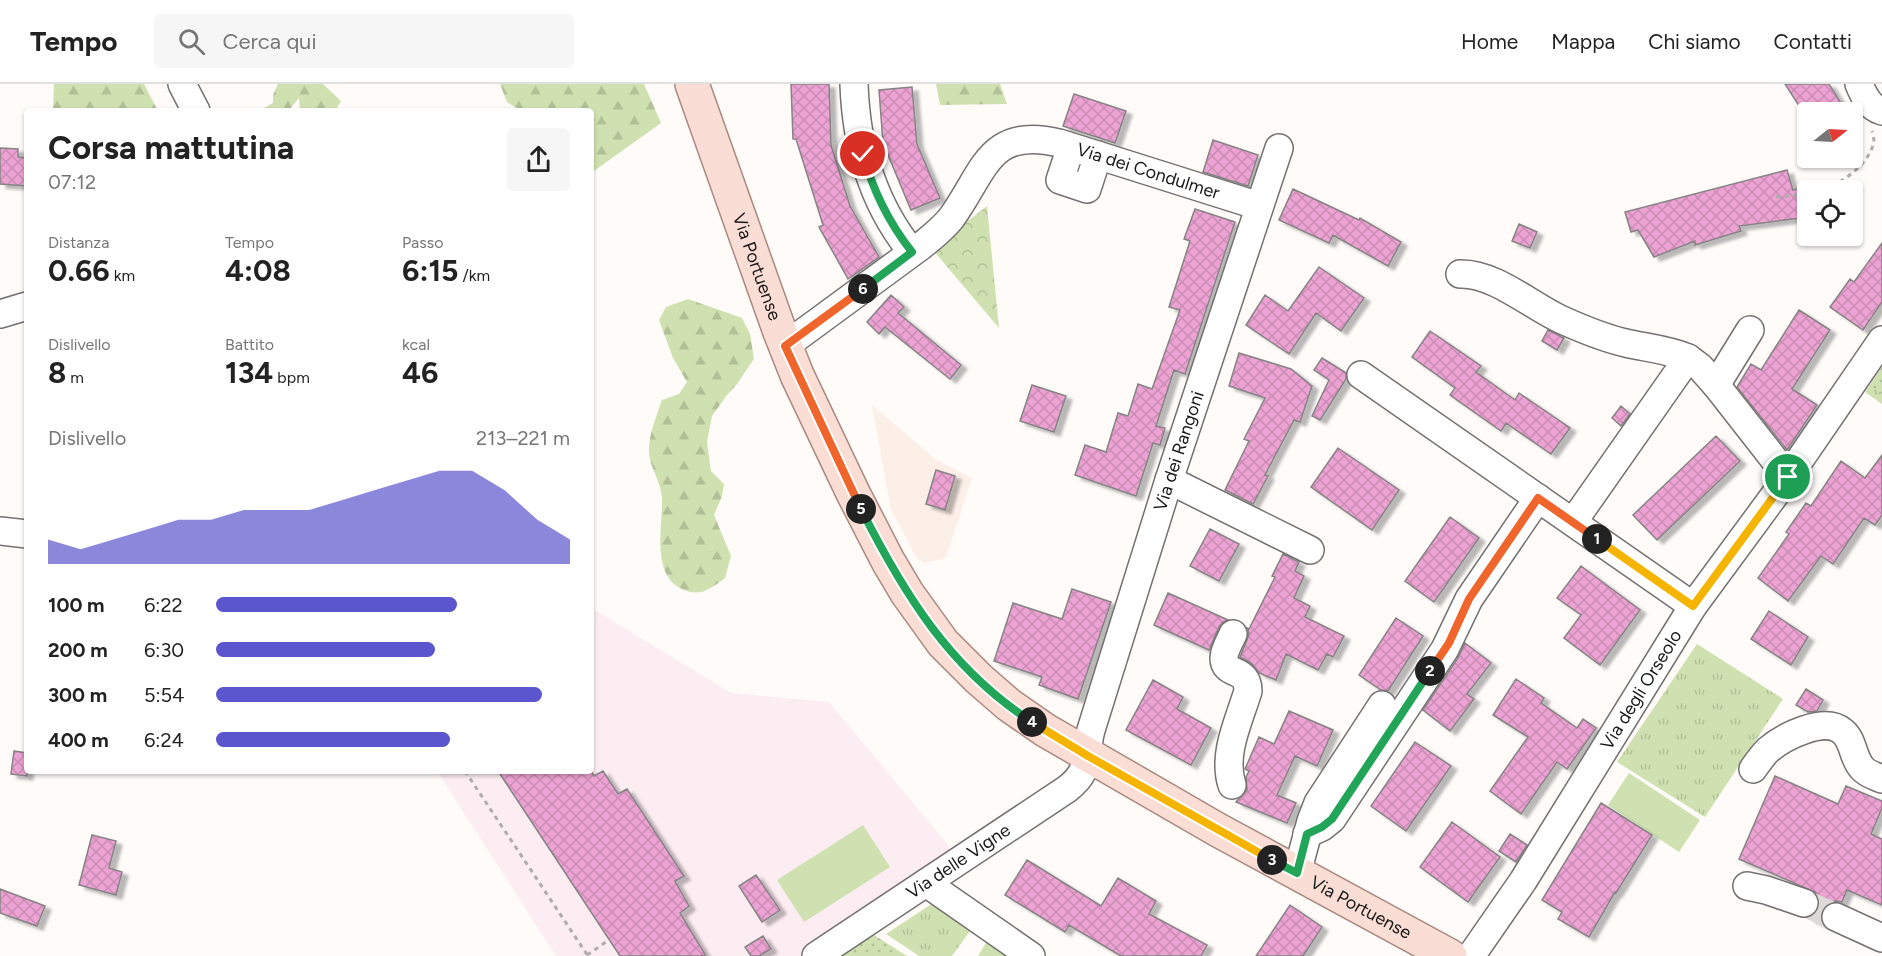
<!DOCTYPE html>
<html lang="it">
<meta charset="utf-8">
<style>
:root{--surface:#fff;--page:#f6f6f6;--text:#222;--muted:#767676;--line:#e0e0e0;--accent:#5b56ce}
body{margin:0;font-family:Figtree,sans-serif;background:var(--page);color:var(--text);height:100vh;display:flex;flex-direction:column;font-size:22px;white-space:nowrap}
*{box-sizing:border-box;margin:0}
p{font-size:20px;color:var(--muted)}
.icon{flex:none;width:33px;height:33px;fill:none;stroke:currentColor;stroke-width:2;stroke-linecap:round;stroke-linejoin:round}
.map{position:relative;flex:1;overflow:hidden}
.sheet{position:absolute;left:24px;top:24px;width:570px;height:666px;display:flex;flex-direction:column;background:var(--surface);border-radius:6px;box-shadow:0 2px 4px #0004}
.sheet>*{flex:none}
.needle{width:39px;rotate:72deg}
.buttons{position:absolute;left:1797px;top:18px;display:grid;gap:12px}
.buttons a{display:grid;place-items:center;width:66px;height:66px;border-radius:6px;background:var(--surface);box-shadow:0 2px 4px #0004;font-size:30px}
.pin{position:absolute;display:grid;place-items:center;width:51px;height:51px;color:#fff;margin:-26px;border:3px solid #fff;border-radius:50%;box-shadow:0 2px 6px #0007}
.km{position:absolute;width:30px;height:30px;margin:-15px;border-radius:50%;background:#222;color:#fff;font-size:16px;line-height:30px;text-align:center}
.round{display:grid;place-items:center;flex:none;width:63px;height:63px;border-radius:6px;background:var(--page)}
.head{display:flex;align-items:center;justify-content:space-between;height:102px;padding:0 24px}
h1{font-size:33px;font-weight:700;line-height:45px}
.stats{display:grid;grid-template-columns:repeat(3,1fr);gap:9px;height:102px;padding:6px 24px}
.stats div{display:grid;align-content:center}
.stats b{font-size:30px;font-weight:700}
.stats small{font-size:16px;font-weight:400}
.stats p{font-size:16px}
.chart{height:168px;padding:12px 24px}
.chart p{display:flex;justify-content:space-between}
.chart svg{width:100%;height:108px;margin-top:6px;fill:var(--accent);opacity:.7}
ul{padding:0 24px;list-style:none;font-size:20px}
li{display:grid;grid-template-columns:96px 72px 1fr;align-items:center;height:45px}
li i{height:15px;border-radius:8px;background:var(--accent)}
header{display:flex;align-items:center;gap:36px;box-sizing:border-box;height:84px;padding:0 30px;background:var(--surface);border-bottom:2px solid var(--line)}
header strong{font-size:28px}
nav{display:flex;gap:33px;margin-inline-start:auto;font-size:21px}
.search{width:420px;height:54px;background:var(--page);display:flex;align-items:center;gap:15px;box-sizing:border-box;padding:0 21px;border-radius:6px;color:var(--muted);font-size:22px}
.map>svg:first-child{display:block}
</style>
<header>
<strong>Tempo</strong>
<div class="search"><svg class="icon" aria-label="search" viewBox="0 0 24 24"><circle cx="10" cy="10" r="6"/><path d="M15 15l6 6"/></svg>Cerca qui</div>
<nav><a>Home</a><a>Mappa</a><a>Chi siamo</a><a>Contatti</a></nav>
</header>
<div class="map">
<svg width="1882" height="872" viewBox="0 0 1882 872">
<defs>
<pattern id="grass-tufts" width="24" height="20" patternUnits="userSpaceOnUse" patternTransform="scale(1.5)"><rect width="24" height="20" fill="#cfe1b0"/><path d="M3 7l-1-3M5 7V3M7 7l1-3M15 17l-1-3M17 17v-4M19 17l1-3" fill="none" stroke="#b1c097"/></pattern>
<pattern id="forest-firs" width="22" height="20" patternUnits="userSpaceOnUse" patternTransform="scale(1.5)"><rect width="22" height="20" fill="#cfe1b0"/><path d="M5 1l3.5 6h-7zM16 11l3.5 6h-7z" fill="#b1c097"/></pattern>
<pattern id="park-crowns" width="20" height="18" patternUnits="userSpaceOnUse" patternTransform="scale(1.5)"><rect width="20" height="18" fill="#cfe1b0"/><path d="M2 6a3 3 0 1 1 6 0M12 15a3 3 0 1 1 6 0" fill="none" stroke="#b1c097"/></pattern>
<pattern id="garden-dots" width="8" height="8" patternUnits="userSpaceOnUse" patternTransform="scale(1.5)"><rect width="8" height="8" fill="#cfe1b0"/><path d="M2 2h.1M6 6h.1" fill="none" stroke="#b1c097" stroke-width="1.8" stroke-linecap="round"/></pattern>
<pattern id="building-cross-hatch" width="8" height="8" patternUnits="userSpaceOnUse" patternTransform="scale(1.5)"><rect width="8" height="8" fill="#eca3d3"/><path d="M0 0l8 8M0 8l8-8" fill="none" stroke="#ca8cb4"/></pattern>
<filter id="shadow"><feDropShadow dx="6" dy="4" stdDeviation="1.5" flood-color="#0004"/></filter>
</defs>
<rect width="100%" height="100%" fill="#fefbf9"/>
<path fill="#fcefe7" d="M 872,321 L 935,375 L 972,394 L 946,474 L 924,479 L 917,474 L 891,426 Z"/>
<path fill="#fcedf3" d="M 591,524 L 731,609 L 829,618 L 958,773 L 803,872 L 556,872 L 437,687 L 591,687 Z"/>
<path fill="url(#grass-tufts)" d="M 1882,283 L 1882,320 L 1865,308 Z
M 1697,560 L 1783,615 L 1705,733 L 1617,678 Z
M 933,819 L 970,847 L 952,872 L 919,872 L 886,850 Z
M 987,857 L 1007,872 L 978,872 Z"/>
<path fill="url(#forest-firs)" d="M 54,0 L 144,0 L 158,27 L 55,27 L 53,25 Z
M 278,0 L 323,0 L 341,17 L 335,27 L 300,27 L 299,14 L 288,27 L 262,27 L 262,25 L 273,19 L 273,11 Z
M 500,0 L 644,0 L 661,39 L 594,87 L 591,84 L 591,27 L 521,27 L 507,18 Z
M 936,0 L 1000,0 L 1007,20 L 940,21 Z
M 688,215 L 742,234 L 750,250 L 754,275 L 737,300 L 727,311 L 712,332 L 707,358 L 711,387 L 724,400 L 722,412 L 714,431 L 731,472 L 725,494 C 709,506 699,514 680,504 C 651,489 663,440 662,414 C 661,397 648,381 649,365 C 649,349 657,331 662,316 L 679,310 L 687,298 L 673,274 L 659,236 L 666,223 Z"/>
<path fill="url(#park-crowns)" d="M 987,122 L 999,244 L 932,165 Z"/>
<path fill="url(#garden-dots)" d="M 1882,283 L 1882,310 L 1870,302 Z
M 871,849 L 907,872 L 832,872 Z"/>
<path fill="#cfe1b0" d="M 1629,689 L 1700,736 L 1679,768 L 1608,721 Z
M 863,741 L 890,783 L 804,838 L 777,796 Z"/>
<path fill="url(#building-cross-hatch)" stroke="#868385" stroke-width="1.5" filter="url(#shadow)" d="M 791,0 L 829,0 L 831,61 L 850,122 L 879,173 L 848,195 L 819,143 L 823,141 L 796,55 L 793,55 Z
M 1785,0 L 1829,0 L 1842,21 L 1830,28 L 1803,28 Z
M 912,3 L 917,60 L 940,114 L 911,126 L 883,59 L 879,6 Z
M 1074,10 L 1126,27 L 1115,59 L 1063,42 Z
M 1213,56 L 1258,71 L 1248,102 L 1203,88 Z
M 0,64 L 18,65 L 18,73 L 27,74 L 27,102 L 0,100 Z
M 1787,86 L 1793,106 L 1808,102 L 1808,133 L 1739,142 L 1741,147 L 1695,161 L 1695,157 L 1654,173 L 1638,146 L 1631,148 L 1625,128 Z
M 1293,105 L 1359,136 L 1360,134 L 1401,158 L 1388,182 L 1333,151 L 1329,159 L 1279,136 Z
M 1195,125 L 1235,138 L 1185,290 L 1174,286 L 1156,342 L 1165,344 L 1160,361 L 1153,359 L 1136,412 L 1075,391 L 1085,361 L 1106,368 L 1118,329 L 1128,332 L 1138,300 L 1152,305 L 1180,226 L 1169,223 L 1190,157 L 1184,155 Z
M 1519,140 L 1537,148 L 1530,164 L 1512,157 Z
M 1882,159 L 1882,218 L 1863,246 L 1830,223 L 1850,195 L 1854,198 Z
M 1319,183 L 1364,214 L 1341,247 L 1316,229 L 1289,270 L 1246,241 L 1265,211 L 1288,227 Z
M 891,211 L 904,223 L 898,229 L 961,281 L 950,295 L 885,243 L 879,250 L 867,238 Z
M 1799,226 L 1830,246 L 1792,305 L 1817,321 L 1787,366 L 1737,303 L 1751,280 L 1761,286 Z
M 1548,246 L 1564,254 L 1557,266 L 1542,257 Z
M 1430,247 L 1481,282 L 1476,288 L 1515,316 L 1519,309 L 1570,344 L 1551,370 L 1506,339 L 1501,347 L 1450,311 L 1455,304 L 1412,273 Z
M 1239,269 L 1291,285 L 1312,302 L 1300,338 L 1294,336 L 1265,391 L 1268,392 L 1253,420 L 1225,406 L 1249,357 L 1244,355 L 1265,314 L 1229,302 Z
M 1322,274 L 1346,289 L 1346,295 L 1320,336 L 1312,332 L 1329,296 L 1314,286 Z
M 1032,301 L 1066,312 L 1054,348 L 1020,337 Z
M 1621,322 L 1630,330 L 1621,342 L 1612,334 Z
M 1716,352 L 1740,377 L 1657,456 L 1633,431 Z
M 1338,364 L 1399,406 L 1372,446 L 1311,403 Z
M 1882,371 L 1882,431 L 1875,441 L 1864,434 L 1833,480 L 1821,472 L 1788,517 L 1758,494 L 1789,450 L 1786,448 L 1806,419 L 1811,422 L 1841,377 L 1865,394 Z
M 936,386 L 955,392 L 945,426 L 926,420 Z
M 1450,433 L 1479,454 L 1434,518 L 1405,497 Z
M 1210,445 L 1239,460 L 1219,497 L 1190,482 Z
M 1283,470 L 1299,478 L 1295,487 L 1304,492 L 1294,514 L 1310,522 L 1305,533 L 1344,552 L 1333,573 L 1327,570 L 1318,586 L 1286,570 L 1276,596 L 1259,589 L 1251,579 L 1240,573 L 1247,556 L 1249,549 L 1247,544 L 1249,545 L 1275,493 L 1272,492 Z
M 1581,482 L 1640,526 L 1600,581 L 1564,554 L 1581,531 L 1557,514 Z
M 1072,505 L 1111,518 L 1078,615 L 1039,601 L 1042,593 L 994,577 L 1013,519 L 1062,535 Z
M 1168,509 L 1228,536 L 1223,538 L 1219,543 L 1209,566 L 1154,541 Z
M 1769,527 L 1808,553 L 1791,581 L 1751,555 Z
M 1396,534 L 1423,552 L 1388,607 L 1381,606 L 1359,591 Z
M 1465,559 L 1491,579 L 1467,610 L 1474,615 L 1450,647 L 1423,626 L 1458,574 Z
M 1516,595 L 1544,614 L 1541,619 L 1577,644 L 1583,635 L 1596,644 L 1567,685 L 1557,678 L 1521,730 L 1490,707 L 1528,653 L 1493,631 Z
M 1153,596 L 1183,613 L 1177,625 L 1211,644 L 1191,681 L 1126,646 Z
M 1806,605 L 1823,616 L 1817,627 L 1808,628 L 1796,621 Z
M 1289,627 L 1333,646 L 1317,682 L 1295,672 L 1277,711 L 1296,719 L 1287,739 L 1236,718 L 1247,706 L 1246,693 L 1249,687 L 1245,685 L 1259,653 L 1274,660 Z
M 1415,658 L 1451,682 L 1406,747 L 1371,722 Z
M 14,667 L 27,669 L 27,692 L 11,690 Z
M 498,687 L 591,687 L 594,692 L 603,687 L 618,710 L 627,705 L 684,792 L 675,797 L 689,822 L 680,829 L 706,872 L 620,872 Z
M 1775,692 L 1838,720 L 1846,702 L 1882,717 L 1882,724 L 1871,750 L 1882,755 L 1882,821 L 1847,806 L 1842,818 L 1835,817 L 1827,820 L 1822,826 L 1820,834 L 1822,840 L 1809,834 L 1815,830 L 1819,824 L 1819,815 L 1815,808 L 1739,775 Z
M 1601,719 L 1652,751 L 1616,809 L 1615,808 L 1589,853 L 1558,835 L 1562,828 L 1542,816 Z
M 1452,738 L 1500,773 L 1468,818 L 1420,783 Z
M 1510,750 L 1527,761 L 1516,778 L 1499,767 Z
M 92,751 L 116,757 L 109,784 L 122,788 L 116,811 L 79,801 Z
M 1027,776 L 1101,822 L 1118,794 L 1156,817 L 1149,830 L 1207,861 L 1201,872 L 1121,872 L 1069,841 L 1065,848 L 1005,811 Z
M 756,791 L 780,826 L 762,838 L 739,802 Z
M 0,805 L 45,822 L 37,842 L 0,829 Z
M 1290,821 L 1322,843 L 1303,872 L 1256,872 Z
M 763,852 L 771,865 L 759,872 L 751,872 L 745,863 Z"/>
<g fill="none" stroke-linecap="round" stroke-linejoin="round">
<path stroke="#dcd9d7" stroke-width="27" stroke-dasharray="27 14" stroke-linecap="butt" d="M 1804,819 L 1836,833"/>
<defs>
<g id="minor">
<path d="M 182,0 L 196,27"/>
<path d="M 854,0 C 856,61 873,120 912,168"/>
<path d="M 1859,0 C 1864,12 1869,23 1882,27"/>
<path d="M 1071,63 L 1060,96 L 1087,105 L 1098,71"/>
<path d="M 1460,190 C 1494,189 1530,221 1560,235 C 1582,245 1606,255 1630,260 C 1649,264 1669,266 1688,274"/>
<path d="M 0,230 L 27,222"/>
<path id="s1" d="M 785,262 L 921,162 C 932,153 944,144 952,133 C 985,87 989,42 1059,59 L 1259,122"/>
<path d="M 1361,291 L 1693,522"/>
<path d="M 1716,301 L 1750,246"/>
<path d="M 1169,396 L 1310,466"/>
<path d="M 1573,438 L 1688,274 L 1700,283 L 1716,301 L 1788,393"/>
<path d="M 0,447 L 27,450"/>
<path d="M 1753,685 C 1758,678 1762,672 1768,666 C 1783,653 1824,632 1842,647 C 1854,656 1852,673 1862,684 C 1867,690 1875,692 1882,695"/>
<path d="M 1232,701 C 1222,670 1239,637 1248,607 C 1248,582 1224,593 1224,574 C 1224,566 1230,557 1233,550"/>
<path d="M 1307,750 L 1322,743 L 1332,735 L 1445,565 L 1469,515 L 1538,414"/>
<path d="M 1297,789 L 1311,737 L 1318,719 L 1382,621"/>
<path d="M 926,799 L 1031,872"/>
<path d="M 1747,802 L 1766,806 L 1804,819"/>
<path d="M 1836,833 L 1882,854"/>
<path id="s2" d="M 816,872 L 1067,705 C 1092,686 1084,672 1091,646 L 1169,396 L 1279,64"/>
<path id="s3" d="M 1471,872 L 1523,797 L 1693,522 L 1788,393 L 1882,256"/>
</g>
<g id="major">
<path id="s4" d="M 692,0 L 780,248 L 797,291 L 853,409 L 888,477 L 907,509 L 943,559 L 979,595 L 1009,621 L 1045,646 L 1218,746 L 1450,872"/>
</g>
</defs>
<use href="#minor" stroke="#747170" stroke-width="30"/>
<use href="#major" stroke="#a98980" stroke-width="36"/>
<path stroke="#afacab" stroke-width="3" stroke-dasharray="4.5 4.5" stroke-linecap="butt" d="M 1824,106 C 1842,98 1867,82 1873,61 C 1875,57 1873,51 1872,47
M 1776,113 L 1808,110
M 465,687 L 588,872
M 587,871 L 609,856"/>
<use href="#minor" stroke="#fff" stroke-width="27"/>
<use href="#major" stroke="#faddd4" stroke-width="33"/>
</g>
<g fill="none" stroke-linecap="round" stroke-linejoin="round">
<defs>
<path id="split-1" d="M 1597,455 L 1693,522 L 1788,393"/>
<path id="split-2" d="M 1430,587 L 1449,559 L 1469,515 L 1538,414 L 1597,455"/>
<path id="split-3" d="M 1272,776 L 1297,789 L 1307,750 L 1322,743 L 1332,735 L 1430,587"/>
<path id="split-4" d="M 1032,638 L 1088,672 L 1272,776"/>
<path id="split-5" d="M 861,425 C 904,510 950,585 1032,638"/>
<path id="split-6" d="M 861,425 L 785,262 L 863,205"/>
<path id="split-7" d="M 863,205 L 912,168 C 889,139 873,107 863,70"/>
</defs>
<use href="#split-1" stroke="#fff" stroke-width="12"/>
<use href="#split-2" stroke="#fff" stroke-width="12"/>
<use href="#split-3" stroke="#fff" stroke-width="12"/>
<use href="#split-4" stroke="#fff" stroke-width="12"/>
<use href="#split-5" stroke="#fff" stroke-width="12"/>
<use href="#split-6" stroke="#fff" stroke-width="12"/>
<use href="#split-7" stroke="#fff" stroke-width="12"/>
<use href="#split-1" stroke="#f5b400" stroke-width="8"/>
<use href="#split-2" stroke="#f0652b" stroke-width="8"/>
<use href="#split-3" stroke="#22a559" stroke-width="8"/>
<use href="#split-4" stroke="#f5b400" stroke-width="8"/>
<use href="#split-5" stroke="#22a559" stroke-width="8"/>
<use href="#split-6" stroke="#f0652b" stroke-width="8"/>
<use href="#split-7" stroke="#22a559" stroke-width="8"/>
</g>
<g text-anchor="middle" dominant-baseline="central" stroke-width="6" stroke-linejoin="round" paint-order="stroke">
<g font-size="18" fill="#191818" stroke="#fff">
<text stroke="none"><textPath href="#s1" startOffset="450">Via dei Condulmer</textPath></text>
<text stroke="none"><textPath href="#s4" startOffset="194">Via Portuense</textPath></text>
<text stroke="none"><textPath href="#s2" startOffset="660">Via dei Rangoni</textPath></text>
<text stroke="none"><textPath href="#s3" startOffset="316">Via degli Orseolo</textPath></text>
<text stroke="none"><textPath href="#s2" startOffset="171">Via delle Vigne</textPath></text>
<text stroke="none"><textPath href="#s4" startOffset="1112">Via Portuense</textPath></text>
</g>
</g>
</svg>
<div class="buttons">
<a><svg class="needle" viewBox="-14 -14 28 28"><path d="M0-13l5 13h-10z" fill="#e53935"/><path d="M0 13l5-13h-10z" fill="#767676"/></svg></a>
<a><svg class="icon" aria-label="locate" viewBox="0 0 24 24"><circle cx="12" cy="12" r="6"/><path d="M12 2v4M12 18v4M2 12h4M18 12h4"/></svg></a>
</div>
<div class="pin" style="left:1788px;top:393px;background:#1e9e55"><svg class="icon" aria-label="arrive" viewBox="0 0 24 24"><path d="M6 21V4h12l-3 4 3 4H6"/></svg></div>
<div class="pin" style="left:863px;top:70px;background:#d93025"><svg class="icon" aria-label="check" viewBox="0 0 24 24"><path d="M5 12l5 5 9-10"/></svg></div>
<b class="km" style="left:1597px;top:455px">1</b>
<b class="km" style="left:1430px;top:587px">2</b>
<b class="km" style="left:1272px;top:776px">3</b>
<b class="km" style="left:1032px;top:638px">4</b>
<b class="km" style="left:861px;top:425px">5</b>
<b class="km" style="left:863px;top:205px">6</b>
<section class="sheet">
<div class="head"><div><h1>Corsa mattutina</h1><p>07:12</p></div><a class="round"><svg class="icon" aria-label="share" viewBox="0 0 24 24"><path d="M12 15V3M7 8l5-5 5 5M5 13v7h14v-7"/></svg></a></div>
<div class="stats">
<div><p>Distanza</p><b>0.66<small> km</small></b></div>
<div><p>Tempo</p><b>4:08</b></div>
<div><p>Passo</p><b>6:15<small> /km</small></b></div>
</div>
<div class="stats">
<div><p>Dislivello</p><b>8<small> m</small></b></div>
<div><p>Battito</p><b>134<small> bpm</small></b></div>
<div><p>kcal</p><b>46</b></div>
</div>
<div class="chart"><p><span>Dislivello</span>213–221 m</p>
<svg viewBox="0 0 160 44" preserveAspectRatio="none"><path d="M0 44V34L10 38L20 34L30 30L40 26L50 26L60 22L70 22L80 22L90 18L100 14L110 10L120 6L130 6L140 14L150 26L160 34V44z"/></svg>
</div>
<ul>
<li><b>100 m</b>6:22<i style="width:68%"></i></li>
<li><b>200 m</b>6:30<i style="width:62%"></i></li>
<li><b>300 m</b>5:54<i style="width:92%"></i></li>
<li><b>400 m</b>6:24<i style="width:66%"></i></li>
</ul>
</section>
</div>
